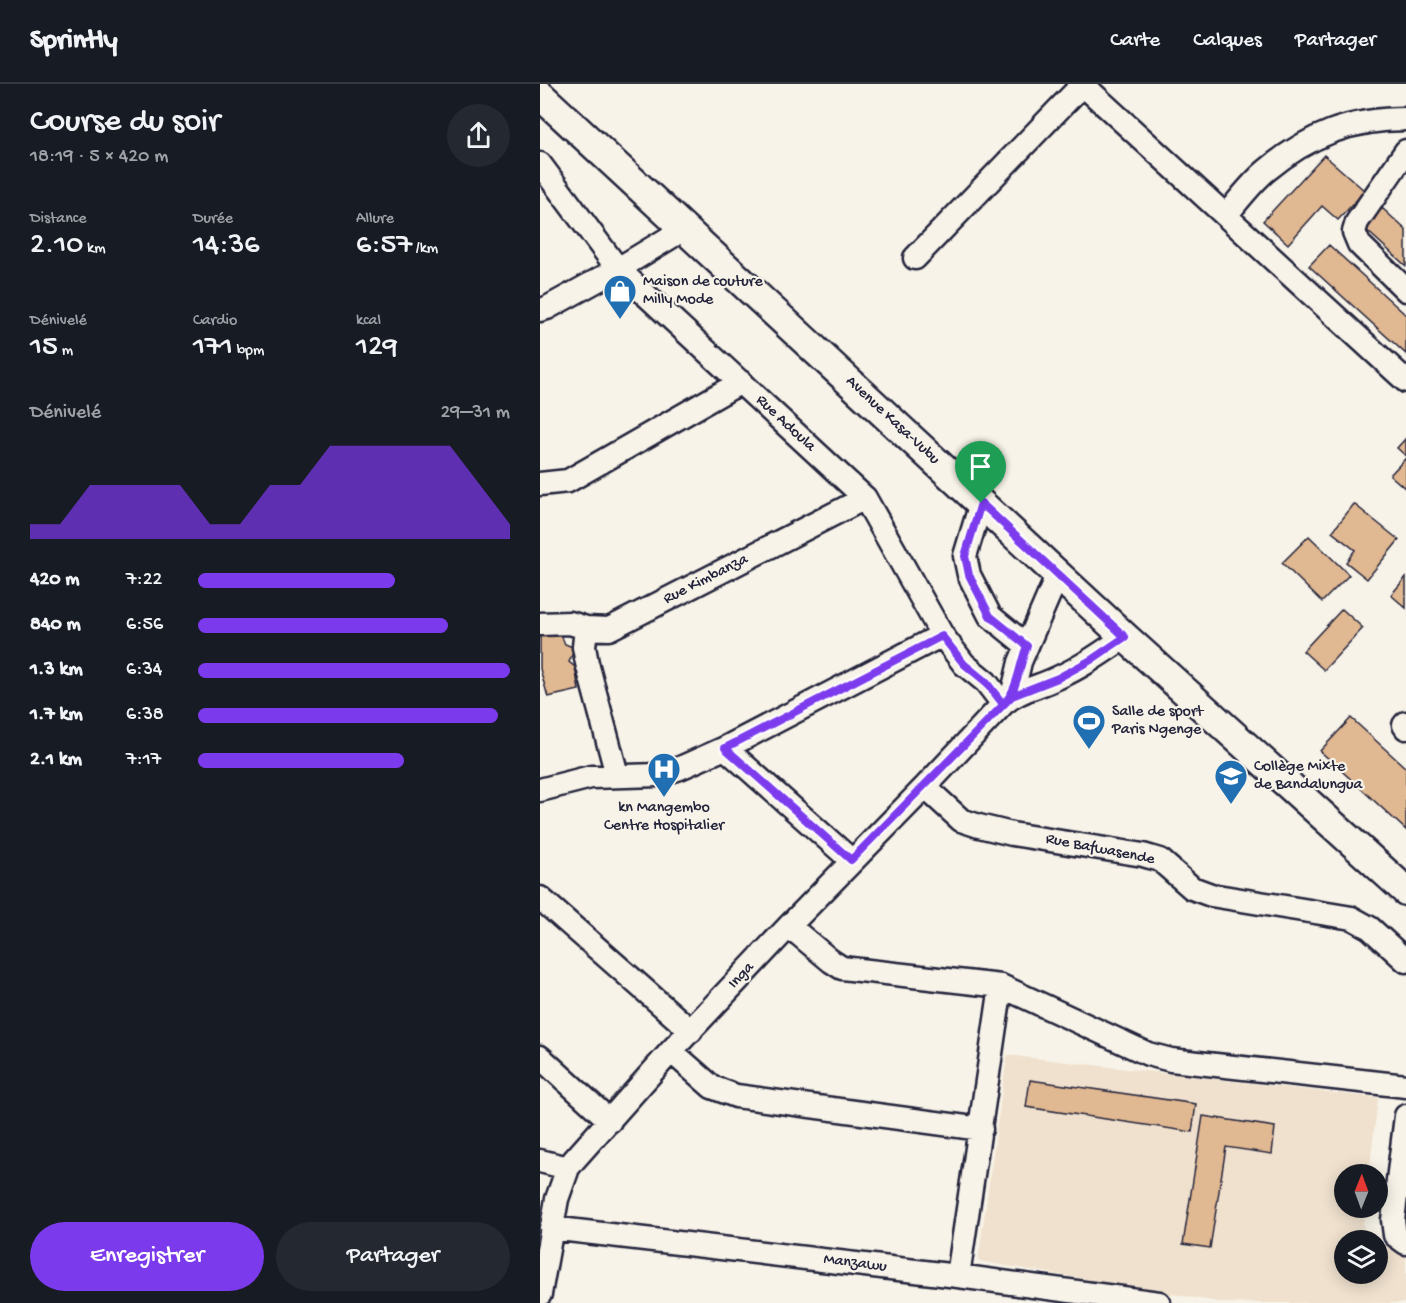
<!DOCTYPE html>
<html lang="fr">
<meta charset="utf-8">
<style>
:root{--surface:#171b24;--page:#242831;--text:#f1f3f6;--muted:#9ea1a6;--line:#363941;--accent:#7c3aed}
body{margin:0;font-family:"Gochi Hand",sans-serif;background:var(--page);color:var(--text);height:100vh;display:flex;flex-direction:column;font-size:22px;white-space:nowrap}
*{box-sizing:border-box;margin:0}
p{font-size:20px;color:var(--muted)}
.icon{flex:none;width:33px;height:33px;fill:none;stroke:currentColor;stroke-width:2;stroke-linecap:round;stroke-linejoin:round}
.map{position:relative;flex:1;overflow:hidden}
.details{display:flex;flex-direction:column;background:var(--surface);width:540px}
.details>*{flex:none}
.needle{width:39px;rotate:1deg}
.buttons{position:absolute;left:794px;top:1080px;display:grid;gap:12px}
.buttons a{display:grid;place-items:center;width:54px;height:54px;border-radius:50%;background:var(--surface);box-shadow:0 3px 15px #0003;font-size:30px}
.pin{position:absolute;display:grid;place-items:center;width:51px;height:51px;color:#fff;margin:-62px -26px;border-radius:50% 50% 50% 0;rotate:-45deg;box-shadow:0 0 6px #0007}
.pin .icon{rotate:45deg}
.round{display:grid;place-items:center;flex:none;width:63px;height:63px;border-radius:32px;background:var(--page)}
.summary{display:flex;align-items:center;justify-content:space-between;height:102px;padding:0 30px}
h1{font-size:33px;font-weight:600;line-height:45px}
.stats{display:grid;grid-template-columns:repeat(3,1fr);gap:9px;height:102px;padding:6px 30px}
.stats div{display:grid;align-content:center}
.stats b{font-size:30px;font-weight:600}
.stats small{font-size:16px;font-weight:400}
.stats p{font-size:16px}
.chart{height:168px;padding:12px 30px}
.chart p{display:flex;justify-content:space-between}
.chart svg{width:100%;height:108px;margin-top:6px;fill:var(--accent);opacity:.7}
.primary-button{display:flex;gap:12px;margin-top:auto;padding:12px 30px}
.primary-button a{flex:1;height:69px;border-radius:36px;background:var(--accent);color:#fff;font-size:24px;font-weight:600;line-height:69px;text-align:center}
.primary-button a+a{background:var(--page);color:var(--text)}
ul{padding:0 30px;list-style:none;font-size:20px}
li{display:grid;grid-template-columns:96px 72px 1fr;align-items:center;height:45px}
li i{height:15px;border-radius:8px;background:var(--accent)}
header{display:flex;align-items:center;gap:36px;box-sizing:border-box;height:84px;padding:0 30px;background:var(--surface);border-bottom:2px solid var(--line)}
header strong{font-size:28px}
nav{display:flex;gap:33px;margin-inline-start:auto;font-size:21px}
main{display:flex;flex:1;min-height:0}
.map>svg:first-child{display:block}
</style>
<header>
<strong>Sprintly</strong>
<nav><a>Carte</a><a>Calques</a><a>Partager</a></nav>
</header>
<main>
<section class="details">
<div class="summary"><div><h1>Course du soir</h1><p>18:19 · 5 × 420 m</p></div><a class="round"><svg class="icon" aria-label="share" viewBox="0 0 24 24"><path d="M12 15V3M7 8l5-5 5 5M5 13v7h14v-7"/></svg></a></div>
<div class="stats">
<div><p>Distance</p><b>2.10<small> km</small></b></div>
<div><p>Durée</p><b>14:36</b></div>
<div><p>Allure</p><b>6:57<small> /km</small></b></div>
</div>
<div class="stats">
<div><p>Dénivelé</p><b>15<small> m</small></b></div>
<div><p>Cardio</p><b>171<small> bpm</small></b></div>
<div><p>kcal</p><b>129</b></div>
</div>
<div class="chart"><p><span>Dénivelé</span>29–31 m</p>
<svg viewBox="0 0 160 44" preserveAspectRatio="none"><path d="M0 44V38L10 38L20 22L30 22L40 22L50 22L60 38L70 38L80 22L90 22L100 6L110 6L120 6L130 6L140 6L150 22L160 38V44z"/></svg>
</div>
<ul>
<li><b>420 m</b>7:22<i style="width:63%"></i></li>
<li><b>840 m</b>6:56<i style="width:80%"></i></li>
<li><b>1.3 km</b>6:34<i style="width:100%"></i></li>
<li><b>1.7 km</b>6:38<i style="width:96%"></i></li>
<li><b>2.1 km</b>7:17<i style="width:66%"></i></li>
</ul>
<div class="primary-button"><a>Enregistrer</a><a>Partager</a></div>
</section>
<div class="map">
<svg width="866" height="1219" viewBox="0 0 866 1219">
<rect width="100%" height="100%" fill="#f7f3e8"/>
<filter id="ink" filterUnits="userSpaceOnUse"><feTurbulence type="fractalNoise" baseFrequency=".0167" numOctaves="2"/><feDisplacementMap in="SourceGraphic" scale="12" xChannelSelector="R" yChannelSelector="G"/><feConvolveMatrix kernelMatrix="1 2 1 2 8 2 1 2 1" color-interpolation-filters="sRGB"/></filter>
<g filter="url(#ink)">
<path fill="#f0e1ce" d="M 467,971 L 838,1014 L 829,1090 L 804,1090 L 804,1124 L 825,1124 L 822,1156 L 804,1156 L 804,1190 L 837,1190 L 837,1162 L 866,1165 L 866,1219 L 684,1219 L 438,1177 Z"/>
<path fill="#e0b891" stroke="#22223b" stroke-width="1.5" d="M 784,71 L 825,107 L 798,136 L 782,122 L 748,160 L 723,137 Z
M 842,124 L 866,146 L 866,182 L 824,144 Z
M 789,161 L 866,231 L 866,270 L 769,182 Z
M 866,354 L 866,372 L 857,364 Z
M 866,374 L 866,405 L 850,391 Z
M 814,420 L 859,456 L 827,495 L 806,478 L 815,466 L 792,448 Z
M 769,452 L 809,491 L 782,518 L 742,479 Z
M 866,493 L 866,524 L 851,511 Z
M 802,525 L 823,544 L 784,586 L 763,567 Z
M 17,542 L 25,560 L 35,564 L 29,578 L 35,583 L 39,606 L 8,613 L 0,585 L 0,546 Z
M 811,634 L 866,684 L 866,746 L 780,667 Z
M 490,996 L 656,1020 L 652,1048 L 486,1023 Z
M 663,1032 L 735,1043 L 732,1070 L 686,1063 L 670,1164 L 643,1160 Z"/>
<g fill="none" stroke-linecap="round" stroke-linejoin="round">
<defs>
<path id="minor" d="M 542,0 L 866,297
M 866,67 L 817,138 L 814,148 L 819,160 L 866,206
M 0,80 L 78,185 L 325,414 L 402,551 L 424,580 L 446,598 L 463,620
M 686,131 C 699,116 712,98 727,86 C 769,51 811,35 866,35
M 375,174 L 543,0
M 0,226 L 7,224 L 78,185 L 144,145
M 0,400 L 28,397 L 201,298
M 441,419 L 425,472 L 429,491 L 450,532 L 487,562
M 0,540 L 30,539 L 46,544 L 69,545 L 325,414
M 46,544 L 44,563 L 47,579 L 77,691
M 472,612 L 480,578 L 518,490
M 866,639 L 864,641 L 866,644
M 185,664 L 311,776
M 385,703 L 421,736 L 439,742 L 472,750 L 603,771 L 620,776 L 652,804 L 671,811 L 812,834 L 830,844 L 866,877
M 0,706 L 51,693 L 119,691 L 140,684 L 185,664 L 402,551
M 0,814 L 151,947
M 249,842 L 291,877 L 302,884 L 461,902 L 608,970 L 631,976 L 866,1002
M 131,967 L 172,1003 L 196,1012 L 441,1045
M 0,973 L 70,1037
M 866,1032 L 853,1136 L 855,1151 L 866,1159
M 0,1077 L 28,1084
M 11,1144 L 418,1192 L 619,1219
M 418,1192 L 461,902
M 0,1210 L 17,1115 L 28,1084 L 34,1076 L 131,967 L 249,842 L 385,703 L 463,620 C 478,606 499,603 517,594 C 542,583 563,568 585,553"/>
<path id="major" d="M 0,11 L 585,553 L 866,807"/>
</defs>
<use href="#minor" stroke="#22223b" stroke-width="27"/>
<use href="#major" stroke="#22223b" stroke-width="33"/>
<use href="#minor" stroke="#f7f3e8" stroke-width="22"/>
<use href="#major" stroke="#f7f3e8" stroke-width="28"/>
</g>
</g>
<g fill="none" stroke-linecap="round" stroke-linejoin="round" filter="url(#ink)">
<defs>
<path id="route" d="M 441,419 L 425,472 L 429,491 L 450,532 L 487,562 C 479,581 478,607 463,620 L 446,598 L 424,580 L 402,552 L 185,664 L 311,776 L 472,612 L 518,594 L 551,576 L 585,553 L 441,419"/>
</defs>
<use href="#route" stroke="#fff" stroke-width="12"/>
<use href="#route" stroke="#7c3aed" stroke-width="8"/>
</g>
<defs>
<symbol id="shop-pin" viewBox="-11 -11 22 30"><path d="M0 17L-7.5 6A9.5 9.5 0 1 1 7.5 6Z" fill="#1f6fb2" stroke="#f7f3e8"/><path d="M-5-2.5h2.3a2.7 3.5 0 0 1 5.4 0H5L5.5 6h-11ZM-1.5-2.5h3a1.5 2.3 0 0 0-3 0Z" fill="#fff"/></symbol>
<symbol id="stadium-pin" viewBox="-11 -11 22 30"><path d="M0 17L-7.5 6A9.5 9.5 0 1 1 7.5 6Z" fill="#1f6fb2" stroke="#f7f3e8"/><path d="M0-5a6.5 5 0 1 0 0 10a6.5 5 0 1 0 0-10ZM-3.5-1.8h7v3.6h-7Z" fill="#fff"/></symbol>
<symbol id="hospital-pin" viewBox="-11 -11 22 30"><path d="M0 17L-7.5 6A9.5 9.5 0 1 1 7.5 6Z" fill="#1f6fb2" stroke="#f7f3e8"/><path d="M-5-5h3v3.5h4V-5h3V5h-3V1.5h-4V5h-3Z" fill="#fff"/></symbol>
<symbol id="school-pin" viewBox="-11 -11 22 30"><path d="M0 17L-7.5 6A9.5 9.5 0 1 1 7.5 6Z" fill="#1f6fb2" stroke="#f7f3e8"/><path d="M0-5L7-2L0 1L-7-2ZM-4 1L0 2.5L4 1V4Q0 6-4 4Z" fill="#fff"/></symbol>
</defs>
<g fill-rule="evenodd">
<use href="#shop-pin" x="61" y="188" width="38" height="52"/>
<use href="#stadium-pin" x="530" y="618" width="38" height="52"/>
<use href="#hospital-pin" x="105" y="666" width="38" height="52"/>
<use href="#school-pin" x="672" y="673" width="38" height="52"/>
</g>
<g text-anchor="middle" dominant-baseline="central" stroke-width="4.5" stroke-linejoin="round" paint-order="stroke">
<g font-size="16" fill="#22223b" stroke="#f7f3e8" text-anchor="start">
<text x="103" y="198">Maison de couture<tspan x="103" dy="18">Milly Mode</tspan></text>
<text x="572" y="628">Salle de sport<tspan x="572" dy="18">Paris Ngenge</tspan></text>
<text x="714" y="683">Collège Mixte<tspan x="714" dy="18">de Bandalungua</tspan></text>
<text x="124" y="724" text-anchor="middle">kn Mangembo<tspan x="124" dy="18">Centre Hospitalier</tspan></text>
</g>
<g font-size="16" fill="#22223b" stroke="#f7f3e8">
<text transform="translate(352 337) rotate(43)">Avenue Kasa-Vubu</text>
<text transform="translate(245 340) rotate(43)">Rue Adoula</text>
<text transform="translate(166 496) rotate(-27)">Rue Kimbanza</text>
<text transform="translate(560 766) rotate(11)">Rue Bafwasende</text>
<text transform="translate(202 892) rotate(-47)">Inga</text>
<text transform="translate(315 1180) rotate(7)">Manzawu</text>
</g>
</g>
</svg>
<div class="buttons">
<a><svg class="needle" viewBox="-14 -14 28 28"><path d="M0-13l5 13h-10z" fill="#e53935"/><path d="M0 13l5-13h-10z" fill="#9ea1a6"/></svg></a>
<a><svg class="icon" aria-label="layers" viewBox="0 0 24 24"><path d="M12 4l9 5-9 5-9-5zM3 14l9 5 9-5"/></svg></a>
</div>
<div class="pin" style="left:441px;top:419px;background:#1e9e55"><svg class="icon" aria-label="arrive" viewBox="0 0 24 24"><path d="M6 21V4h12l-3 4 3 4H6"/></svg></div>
</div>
</main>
